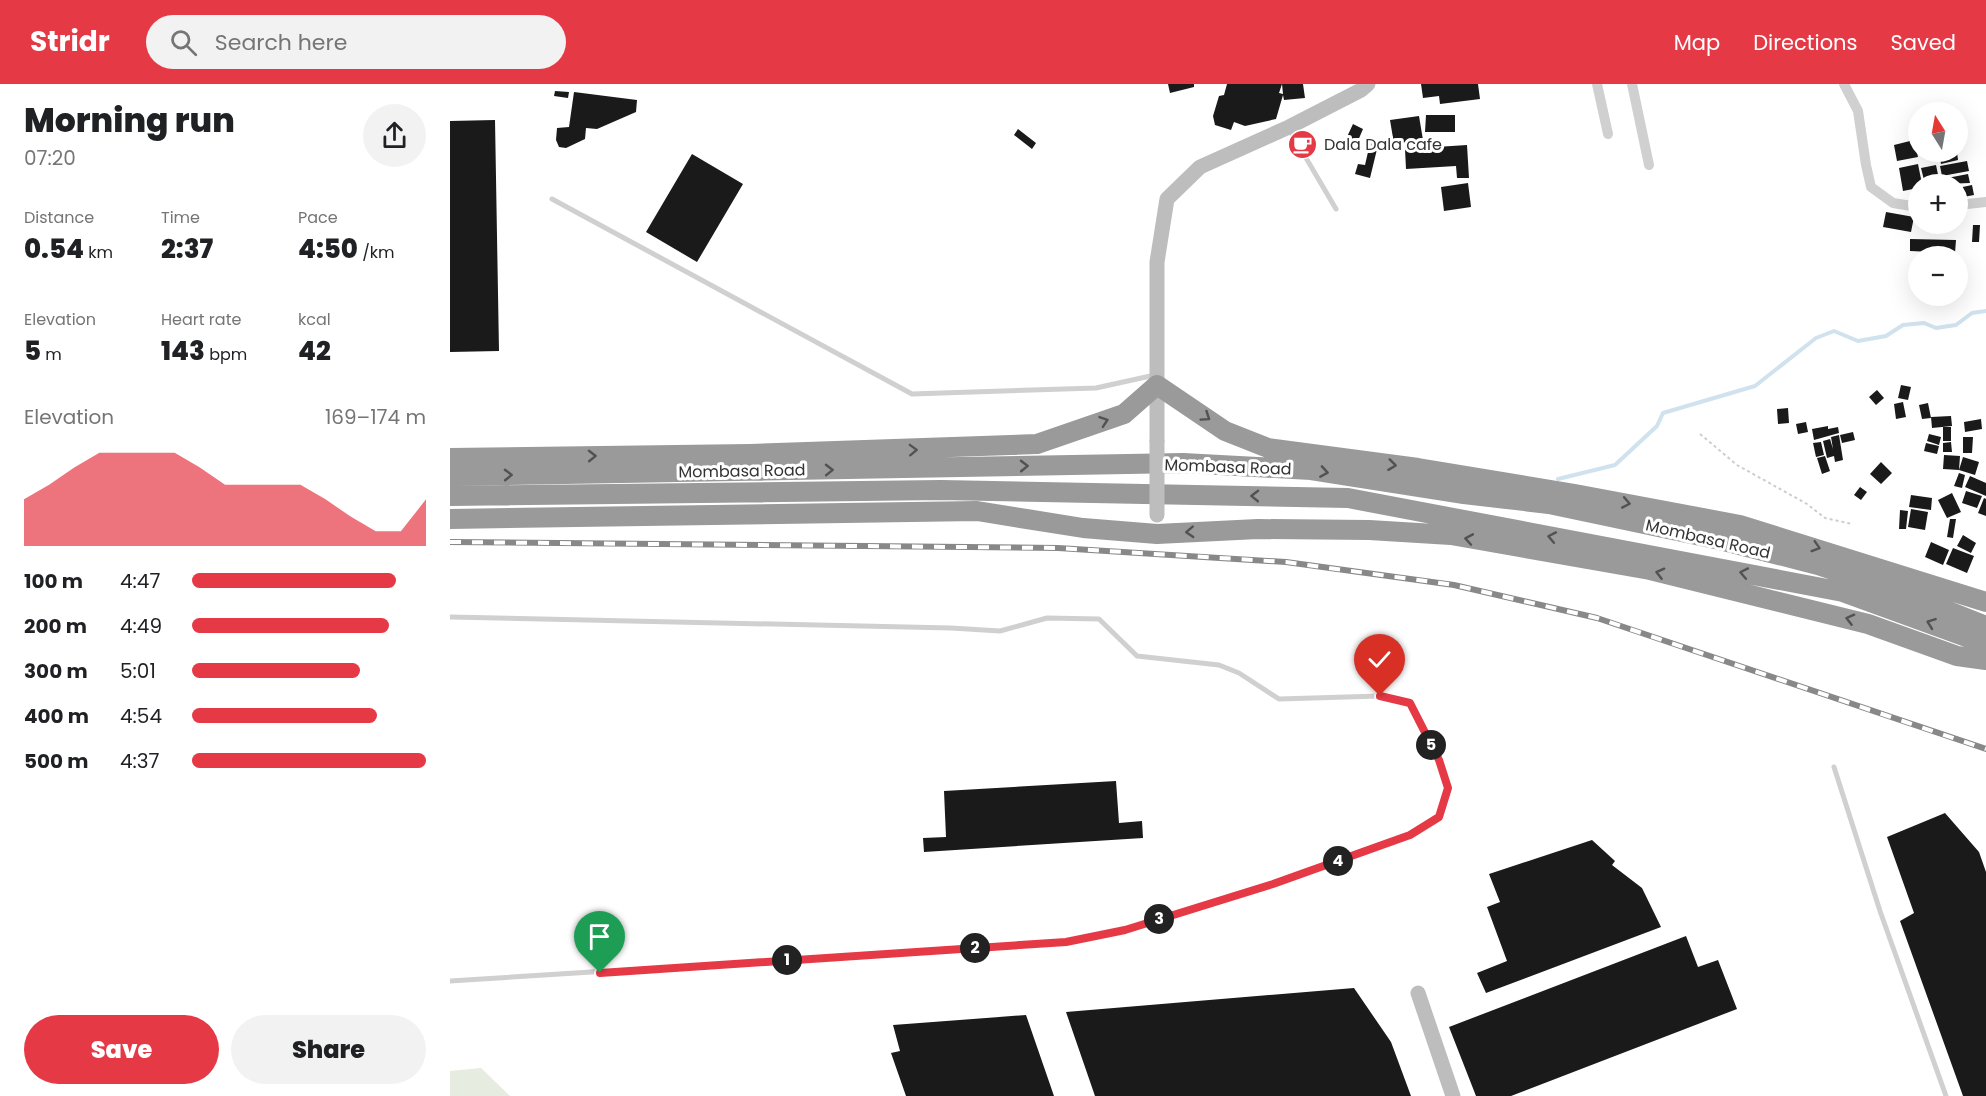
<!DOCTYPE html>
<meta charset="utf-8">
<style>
:root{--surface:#fff;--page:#f2f2f2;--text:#202124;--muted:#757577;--accent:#e63946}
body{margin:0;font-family:Poppins,sans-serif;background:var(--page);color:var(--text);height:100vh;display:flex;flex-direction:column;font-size:22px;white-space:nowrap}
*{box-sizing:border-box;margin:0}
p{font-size:20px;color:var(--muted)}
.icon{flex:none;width:33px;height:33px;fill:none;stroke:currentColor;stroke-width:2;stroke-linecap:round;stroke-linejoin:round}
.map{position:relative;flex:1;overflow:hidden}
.sheet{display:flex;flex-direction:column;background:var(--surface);width:450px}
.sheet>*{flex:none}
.needle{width:39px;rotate:349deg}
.buttons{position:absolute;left:1458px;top:18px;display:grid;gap:12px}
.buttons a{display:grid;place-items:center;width:60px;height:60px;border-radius:50%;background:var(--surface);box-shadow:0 6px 24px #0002;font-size:30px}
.pin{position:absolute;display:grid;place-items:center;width:51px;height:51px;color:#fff;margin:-62px -26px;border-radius:50% 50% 50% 0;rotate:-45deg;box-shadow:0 0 6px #0007}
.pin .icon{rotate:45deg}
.km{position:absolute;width:30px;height:30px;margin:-15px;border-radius:50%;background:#222;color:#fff;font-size:16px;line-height:30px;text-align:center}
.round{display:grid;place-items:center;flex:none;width:63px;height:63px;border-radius:32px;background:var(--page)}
.overview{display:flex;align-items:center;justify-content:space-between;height:102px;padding:0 24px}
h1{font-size:33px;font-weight:800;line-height:45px}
.figures{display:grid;grid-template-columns:repeat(3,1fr);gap:9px;height:102px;padding:6px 24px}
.figures div{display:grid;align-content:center}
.figures b{font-size:26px;font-weight:800}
.figures small{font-size:16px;font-weight:400}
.figures p{font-size:16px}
.chart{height:168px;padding:12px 24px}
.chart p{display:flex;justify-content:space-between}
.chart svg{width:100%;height:108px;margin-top:6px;fill:var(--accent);opacity:.7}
.button{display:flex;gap:12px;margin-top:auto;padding:12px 24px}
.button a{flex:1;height:69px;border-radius:36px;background:var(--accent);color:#fff;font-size:24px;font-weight:800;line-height:69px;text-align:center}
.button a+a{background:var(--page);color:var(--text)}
ul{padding:0 24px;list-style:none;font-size:20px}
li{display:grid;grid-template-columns:96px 72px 1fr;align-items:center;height:45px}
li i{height:15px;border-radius:8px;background:var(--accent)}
header{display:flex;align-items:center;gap:36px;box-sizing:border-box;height:84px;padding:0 30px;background:var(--accent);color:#fff}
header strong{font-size:28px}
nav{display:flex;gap:33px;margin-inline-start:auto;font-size:21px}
.search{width:420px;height:54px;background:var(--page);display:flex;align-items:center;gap:15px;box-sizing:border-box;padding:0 21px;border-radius:33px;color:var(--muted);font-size:22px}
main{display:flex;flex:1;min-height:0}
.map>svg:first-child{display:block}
</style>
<header>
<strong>Stridr</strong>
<div class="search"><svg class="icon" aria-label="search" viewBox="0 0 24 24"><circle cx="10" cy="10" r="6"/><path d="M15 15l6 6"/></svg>Search here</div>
<nav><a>Map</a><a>Directions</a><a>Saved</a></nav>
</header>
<main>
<section class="sheet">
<div class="overview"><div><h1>Morning run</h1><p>07:20</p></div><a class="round"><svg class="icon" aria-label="share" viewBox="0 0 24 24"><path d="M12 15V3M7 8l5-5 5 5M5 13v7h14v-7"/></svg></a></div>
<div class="figures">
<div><p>Distance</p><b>0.54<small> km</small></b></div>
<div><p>Time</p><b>2:37</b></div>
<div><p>Pace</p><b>4:50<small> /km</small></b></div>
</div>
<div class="figures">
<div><p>Elevation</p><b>5<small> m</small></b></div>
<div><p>Heart rate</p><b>143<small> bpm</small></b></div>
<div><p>kcal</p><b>42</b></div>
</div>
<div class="chart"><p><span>Elevation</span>169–174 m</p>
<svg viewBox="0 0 160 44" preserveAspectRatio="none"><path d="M0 44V25L10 19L20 12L30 6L40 6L50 6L60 6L70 12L80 19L90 19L100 19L110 19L120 25L130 32L140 38L150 38L160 25V44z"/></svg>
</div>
<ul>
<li><b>100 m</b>4:47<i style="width:87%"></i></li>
<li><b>200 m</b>4:49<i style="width:84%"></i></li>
<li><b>300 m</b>5:01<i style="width:72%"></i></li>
<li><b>400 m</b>4:54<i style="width:79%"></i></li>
<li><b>500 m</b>4:37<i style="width:100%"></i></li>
</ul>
<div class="button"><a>Save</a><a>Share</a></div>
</section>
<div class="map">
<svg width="1536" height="1012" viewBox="0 0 1536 1012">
<rect width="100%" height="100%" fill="#fff"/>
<path fill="#e6ecdf" d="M 31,984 L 60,1012 L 0,1012 L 0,987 Z"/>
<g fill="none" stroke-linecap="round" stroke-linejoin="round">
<path stroke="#cfe2ee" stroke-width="4" d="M 1108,395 L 1165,381 L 1207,342 L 1213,329 L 1305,302 L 1366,254 L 1384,247 L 1408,257 L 1436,252 L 1453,241 L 1474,239 L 1486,244 L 1506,241 L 1522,229 L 1536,227"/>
</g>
<path fill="#1a1a1a" d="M 718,0 L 744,0 L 744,3 L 720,9 Z
M 777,0 L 832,0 L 829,9 L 833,10 L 832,0 L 853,0 L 855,14 L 834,16 L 833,11 L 826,35 L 795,42 L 784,38 L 781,46 L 765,41 L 763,32 L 769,12 L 774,11 Z
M 971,0 L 1028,0 L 1030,15 L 990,20 L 989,12 L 973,14 Z
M 105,7 L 119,8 L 118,14 L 104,12 Z
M 124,8 L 187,16 L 186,28 L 147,45 L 136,44 L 135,55 L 116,64 L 109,63 L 106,56 L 107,44 L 119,43 Z
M 976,31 L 1005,31 L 1005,48 L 975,48 Z
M 969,32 L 973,56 L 944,60 L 940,36 Z
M 45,36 L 49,267 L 0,268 L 0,37 Z
M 903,40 L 913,45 L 907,59 L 896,55 Z
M 568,45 L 586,59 L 582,65 L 564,51 Z
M 921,55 L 929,57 L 920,94 L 905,90 L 908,80 L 915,81 Z
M 1464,56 L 1468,73 L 1447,77 L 1444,61 Z
M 1017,61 L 1019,94 L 1007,94 L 1006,82 L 956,85 L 955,65 Z
M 1489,68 L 1507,68 L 1508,76 L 1491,80 Z
M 242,70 L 293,100 L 247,178 L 196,148 Z
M 1517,77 L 1519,87 L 1492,92 L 1490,82 Z
M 1468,80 L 1472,100 L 1468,100 L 1468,104 L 1453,107 L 1449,84 Z
M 1486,81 L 1490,100 L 1475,100 L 1471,84 Z
M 1518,90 L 1520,99 L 1493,100 L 1492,95 Z
M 1018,99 L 1021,123 L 994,127 L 991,103 Z
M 1522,101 L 1524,111 L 1508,114 L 1508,104 Z
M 1436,128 L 1464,133 L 1461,148 L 1433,143 Z
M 1523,141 L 1530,141 L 1529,158 L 1522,158 Z
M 1460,155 L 1506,156 L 1505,169 L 1460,167 Z
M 1451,301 L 1461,303 L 1458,316 L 1448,314 Z
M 1427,306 L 1434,314 L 1426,321 L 1419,313 Z
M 1453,318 L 1456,333 L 1446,335 L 1444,320 Z
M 1478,319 L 1481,334 L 1472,335 L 1469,321 Z
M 1338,324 L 1339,339 L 1328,340 L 1327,325 Z
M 1501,332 L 1502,342 L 1482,344 L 1481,333 Z
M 1531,335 L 1532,345 L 1515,348 L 1514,338 Z
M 1356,338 L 1358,348 L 1348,350 L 1346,340 Z
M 1378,342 L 1378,345 L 1388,343 L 1389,349 L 1364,356 L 1362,345 Z
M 1493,343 L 1501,343 L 1501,357 L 1493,357 Z
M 1403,348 L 1405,356 L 1392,359 L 1390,351 Z
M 1479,350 L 1491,353 L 1489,361 L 1477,357 Z
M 1389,351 L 1393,376 L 1385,378 L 1384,372 L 1377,374 L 1373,357 L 1380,355 L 1383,365 L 1381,353 Z
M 1513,353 L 1523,353 L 1522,369 L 1513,369 Z
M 1371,358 L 1374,371 L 1366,373 L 1363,359 Z
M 1501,358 L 1502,368 L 1493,368 L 1493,359 Z
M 1476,359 L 1489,362 L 1487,370 L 1474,367 Z
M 1494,371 L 1510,372 L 1509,386 L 1493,385 Z
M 1375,372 L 1380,387 L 1372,390 L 1367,374 Z
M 1513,373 L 1529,378 L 1525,391 L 1509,386 Z
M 1431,378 L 1442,389 L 1431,400 L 1420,390 Z
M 1509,389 L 1515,391 L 1512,404 L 1504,402 Z
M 1520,392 L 1536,399 L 1536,412 L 1515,403 Z
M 1410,403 L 1417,408 L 1411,416 L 1404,411 Z
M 1516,407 L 1532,412 L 1527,424 L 1512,419 Z
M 1502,409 L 1511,428 L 1497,434 L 1488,416 Z
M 1461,411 L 1482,414 L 1481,426 L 1459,423 Z
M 1534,414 L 1536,415 L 1536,432 L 1528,429 Z
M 1461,425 L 1478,428 L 1475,446 L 1458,443 Z
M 1450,426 L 1458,427 L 1456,445 L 1449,445 Z
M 1500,435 L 1506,435 L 1503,454 L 1497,453 Z
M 1513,451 L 1526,459 L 1521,469 L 1507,462 Z
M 1481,458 L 1499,466 L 1493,481 L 1475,473 Z
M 1503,464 L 1524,472 L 1517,489 L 1496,480 Z
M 666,697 L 669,739 L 692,737 L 693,754 L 474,768 L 473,754 L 496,753 L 494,707 Z
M 1495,729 L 1529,768 L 1536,788 L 1536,1012 L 1513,1012 L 1450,837 L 1464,829 L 1437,753 Z
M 1142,756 L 1165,777 L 1162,781 L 1192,804 L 1211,843 L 1036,909 L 1027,889 L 1057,877 L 1037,823 L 1050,818 L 1039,790 Z
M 1236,852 L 1248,883 L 1268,876 L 1287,925 L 1061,1012 L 1026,1012 L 999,943 Z
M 904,904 L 941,958 L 961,1012 L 645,1012 L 616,928 Z
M 576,931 L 604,1012 L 456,1012 L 441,969 L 450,967 L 443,941 Z"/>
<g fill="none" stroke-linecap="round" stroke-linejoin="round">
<path stroke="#cdcdcd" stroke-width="2" stroke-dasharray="3 3" stroke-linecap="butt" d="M 1250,350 L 1287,381 L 1357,420 L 1375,434 L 1402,440"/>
<path stroke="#d0d0d0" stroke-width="5" d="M 839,45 L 886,125
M 102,115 L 462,310 L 646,304 L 705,291
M 0,533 L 501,544 L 550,547 L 597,534 L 649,535 L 687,572 L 769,581 L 789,589 L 829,615 L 930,612 L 960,619 L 989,676 L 998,704 L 989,733 L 960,751 L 823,800 L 675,846 L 616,858 L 0,897
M 1384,683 L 1430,827 L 1496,1012"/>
<path stroke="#d0d0d0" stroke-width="10" d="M 1147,0 L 1158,50
M 1182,0 L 1199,81
M 1394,0 L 1408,27 L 1416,81 L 1421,103 L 1443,119 L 1468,123
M 1508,121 L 1536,118"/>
<path stroke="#bdbdbd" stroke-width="15" d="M 707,357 L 707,178 L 717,115 L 750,83 L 839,43 L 911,6 L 918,0
M 968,909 L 1003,1012"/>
<path stroke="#9a9a9a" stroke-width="20" d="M 0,374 L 300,370 L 587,360 L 674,330 L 707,301 L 775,347 L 818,364 L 968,384 L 1125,410 L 1290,441 L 1536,518
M 0,392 L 733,379 L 861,386 L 1014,410 L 1099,420 L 1270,456 L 1368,481 L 1458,511 L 1536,542
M 0,412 L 491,406 L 898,414 L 1393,508 L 1536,560
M 0,435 L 527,427 L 633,444 L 707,450 L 808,445 L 919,446 L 1001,451 L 1200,486 L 1418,540 L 1507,572 L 1536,576"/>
<defs>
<path id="rail" d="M 0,458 L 608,464 L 836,478 L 1004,501 L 1147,534 L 1536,665"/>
</defs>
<use href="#rail" stroke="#888" stroke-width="6"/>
<use href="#rail" stroke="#fff" stroke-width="4" stroke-dasharray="11" stroke-linecap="butt"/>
<path stroke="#bdbdbd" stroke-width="15" d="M 707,357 L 707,431"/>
</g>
<defs><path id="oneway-chevron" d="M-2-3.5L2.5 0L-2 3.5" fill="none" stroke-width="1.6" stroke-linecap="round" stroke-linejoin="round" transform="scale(1.5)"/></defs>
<g stroke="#525252">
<use href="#oneway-chevron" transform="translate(756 333) rotate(34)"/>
<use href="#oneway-chevron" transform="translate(654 337) rotate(-19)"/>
<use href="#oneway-chevron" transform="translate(463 366) rotate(-2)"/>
<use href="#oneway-chevron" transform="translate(142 372) rotate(-1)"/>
<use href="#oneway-chevron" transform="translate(942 381) rotate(7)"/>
<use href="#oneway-chevron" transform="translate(574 382) rotate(-1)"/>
<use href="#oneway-chevron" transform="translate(379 386) rotate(-1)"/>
<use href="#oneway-chevron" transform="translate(874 388) rotate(9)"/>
<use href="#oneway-chevron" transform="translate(58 391) rotate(-1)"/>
<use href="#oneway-chevron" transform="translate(805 412) rotate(-179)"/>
<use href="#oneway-chevron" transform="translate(1176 419) rotate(11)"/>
<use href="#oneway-chevron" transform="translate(740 448) rotate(177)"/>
<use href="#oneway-chevron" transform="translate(1102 453) rotate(-169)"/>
<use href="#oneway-chevron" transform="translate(1019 455) rotate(-170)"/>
<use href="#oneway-chevron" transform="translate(1366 463) rotate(17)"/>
<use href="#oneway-chevron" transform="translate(1210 489) rotate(-166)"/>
<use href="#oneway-chevron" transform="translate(1294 489) rotate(-169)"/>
<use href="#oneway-chevron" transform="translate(1400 535) rotate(-166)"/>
<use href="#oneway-chevron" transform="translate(1481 539) rotate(-160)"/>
</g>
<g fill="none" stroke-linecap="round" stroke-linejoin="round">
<defs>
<path id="route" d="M 150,889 L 616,858 L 675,846 L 823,800 L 960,751 L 989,733 L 998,704 L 989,676 L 960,619 L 930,612"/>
</defs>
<use href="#route" stroke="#fff" stroke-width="12"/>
<use href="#route" stroke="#e63946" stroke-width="8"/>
</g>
<defs>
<symbol id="cafe-disc" viewBox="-11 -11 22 22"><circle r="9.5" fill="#e63946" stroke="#fff"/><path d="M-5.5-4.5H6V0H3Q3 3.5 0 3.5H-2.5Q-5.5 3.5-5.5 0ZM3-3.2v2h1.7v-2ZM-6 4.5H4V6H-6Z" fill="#fff"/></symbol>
</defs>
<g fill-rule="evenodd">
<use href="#cafe-disc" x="836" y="44" width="33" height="33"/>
</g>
<g text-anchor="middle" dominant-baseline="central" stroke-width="6" stroke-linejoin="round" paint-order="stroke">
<g font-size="16" fill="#333" stroke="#fff" text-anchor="start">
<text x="874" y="60">Dala Dala cafe</text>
</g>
<g font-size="16" fill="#333" stroke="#fff">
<text transform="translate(778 383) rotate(2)">Mombasa Road</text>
<text transform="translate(292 387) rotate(-1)">Mombasa Road</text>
<text transform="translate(1258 455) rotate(13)">Mombasa Road</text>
</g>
</g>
</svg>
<div class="buttons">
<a><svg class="needle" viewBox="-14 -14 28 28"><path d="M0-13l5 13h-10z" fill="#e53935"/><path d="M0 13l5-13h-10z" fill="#757577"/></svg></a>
<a>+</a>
<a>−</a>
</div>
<div class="pin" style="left:150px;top:889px;background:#1e9e55"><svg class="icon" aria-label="arrive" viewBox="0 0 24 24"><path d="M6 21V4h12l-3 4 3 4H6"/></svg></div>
<div class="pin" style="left:930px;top:612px;background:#d93025"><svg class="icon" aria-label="check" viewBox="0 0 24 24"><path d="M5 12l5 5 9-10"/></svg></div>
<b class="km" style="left:337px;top:876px">1</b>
<b class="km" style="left:525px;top:864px">2</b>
<b class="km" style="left:709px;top:835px">3</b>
<b class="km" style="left:888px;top:777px">4</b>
<b class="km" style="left:981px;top:661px">5</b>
</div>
</main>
